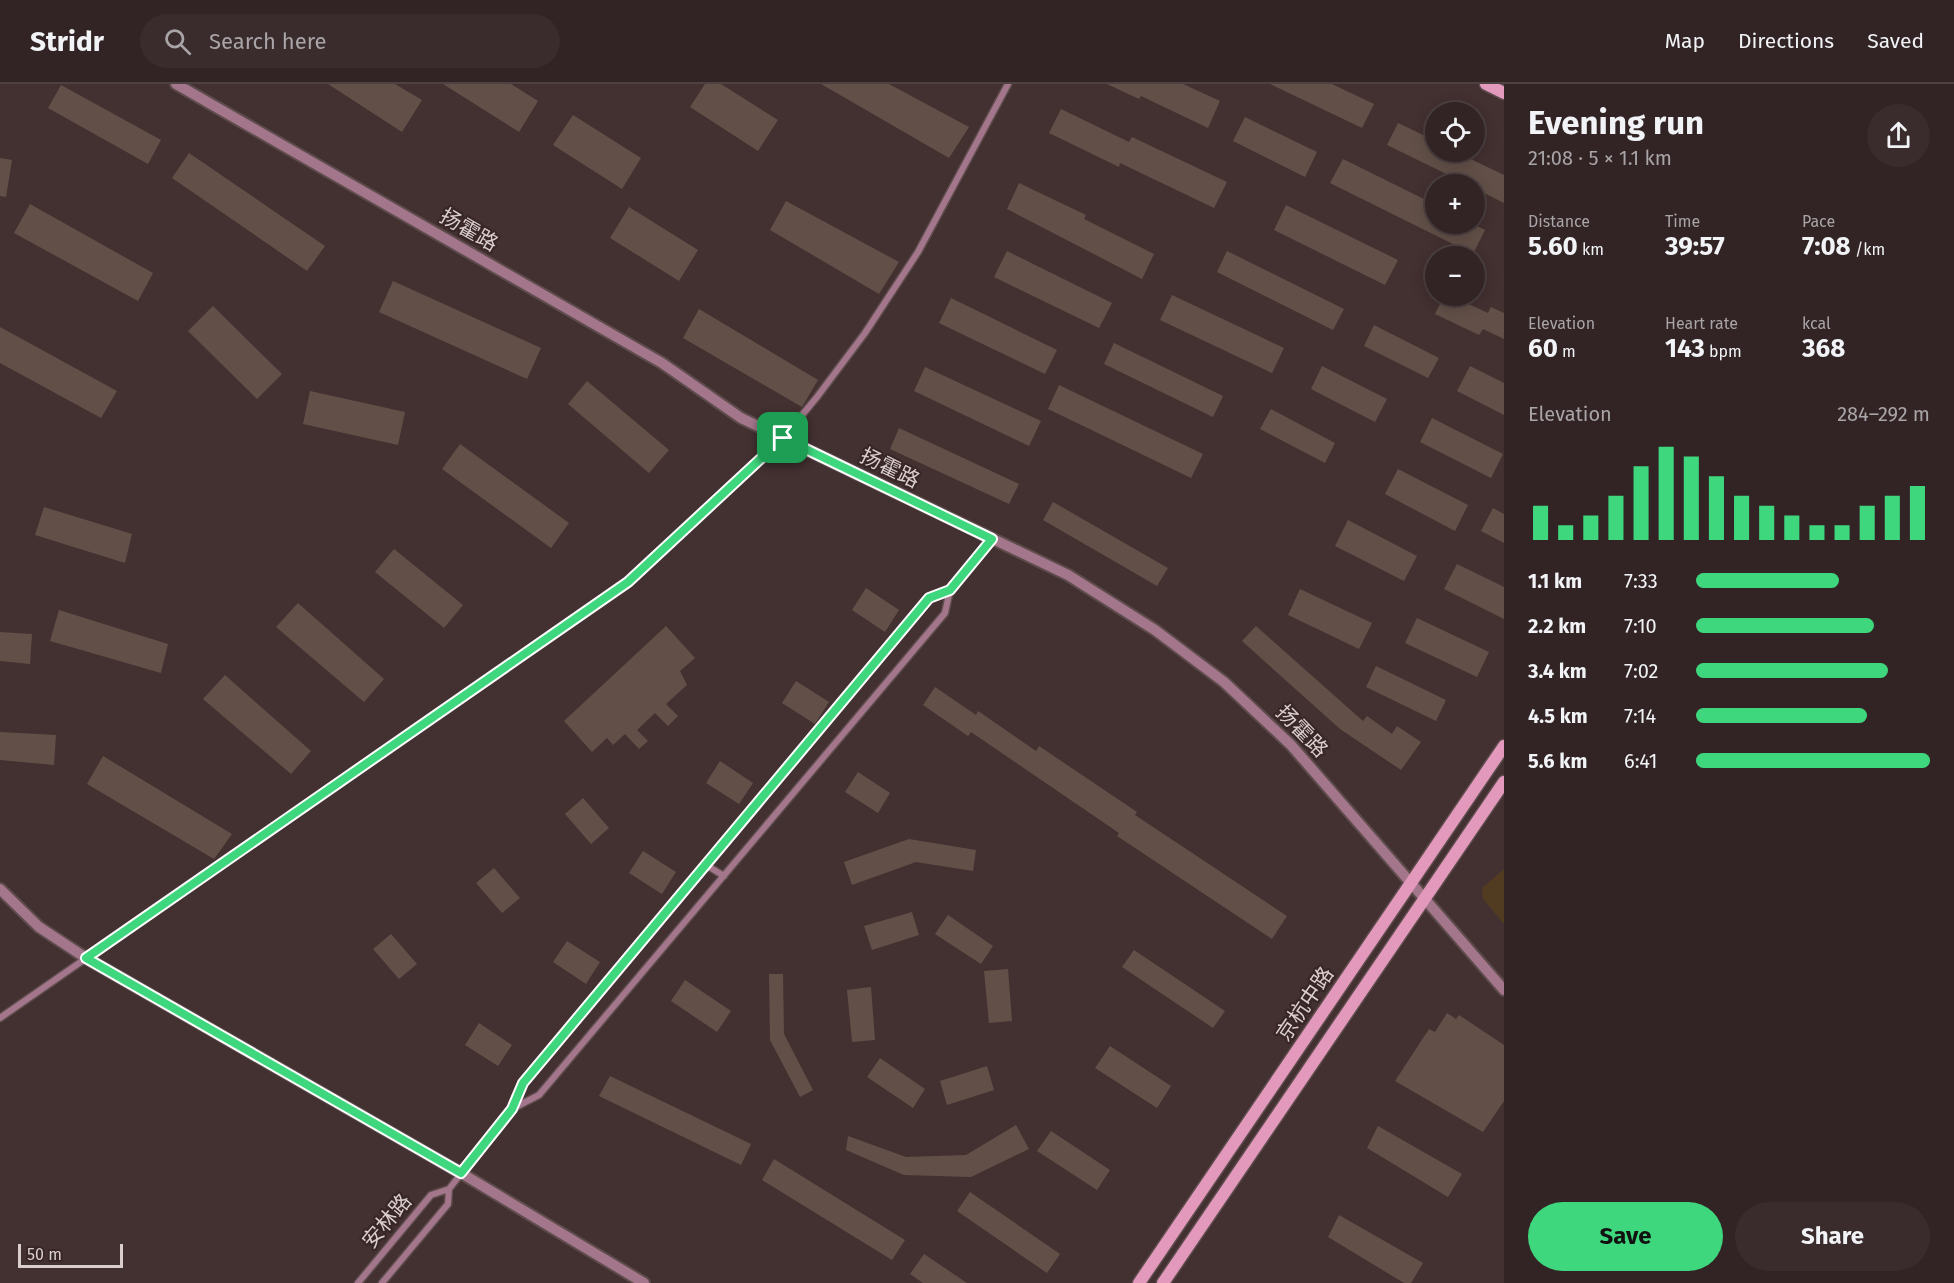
<!DOCTYPE html>
<meta charset="utf-8">
<style>
:root{--surface:#322425;--page:#3a2c2d;--text:#f1f3f6;--muted:#a8a4a7;--line:#4d4142;--accent:#3ed77d}
body{margin:0;font-family:"Fira Sans","Noto Sans SC",sans-serif;background:var(--page);color:var(--text);height:100vh;display:flex;flex-direction:column;font-size:22px;white-space:nowrap}
*{box-sizing:border-box;margin:0}
p{font-size:20px;color:var(--muted)}
.icon{flex:none;width:33px;height:33px;fill:none;stroke:currentColor;stroke-width:2;stroke-linecap:round;stroke-linejoin:round}
.map{position:relative;flex:1;overflow:hidden}
.drawer{display:flex;flex-direction:column;background:var(--surface);width:450px}
.drawer>*{flex:none}
.fabs{position:absolute;left:1425px;top:18px;display:grid;gap:12px}
.fabs a{display:grid;place-items:center;width:60px;height:60px;border-radius:50%;background:var(--surface);box-shadow:0 3px 15px #0003,0 0 0 2px var(--line);font-size:30px}
.scale{position:absolute;left:18px;bottom:15px;width:105px;box-sizing:border-box;padding-left:6px;border:3px solid #dacece;border-top:0;font-size:16px;line-height:21px;white-space:nowrap;color:#dacece;-webkit-text-stroke:4px #392627;paint-order:stroke}
.pin{position:absolute;display:grid;place-items:center;width:51px;height:51px;color:#fff;margin:-26px;border-radius:12px;box-shadow:0 3px 9px #0006}
.round{display:grid;place-items:center;flex:none;width:63px;height:63px;border-radius:32px;background:var(--page)}
.overview{display:flex;align-items:center;justify-content:space-between;height:102px;padding:0 24px}
h1{font-size:33px;font-weight:700;line-height:45px}
.figures{display:grid;grid-template-columns:repeat(3,1fr);gap:9px;height:102px;padding:6px 24px}
.figures div{display:grid;align-content:center}
.figures b{font-size:26px;font-weight:700}
.figures small{font-size:16px;font-weight:400}
.figures p{font-size:16px}
.chart{height:168px;padding:12px 24px}
.chart p{display:flex;justify-content:space-between}
.chart svg{width:100%;height:108px;margin-top:6px;stroke:var(--accent);stroke-width:6}
.action{display:flex;gap:12px;margin-top:auto;padding:12px 24px}
.action a{flex:1;height:69px;border-radius:36px;background:var(--accent);color:#111;font-size:24px;font-weight:700;line-height:69px;text-align:center}
.action a+a{background:var(--page);color:var(--text)}
ul{padding:0 24px;list-style:none;font-size:20px}
li{display:grid;grid-template-columns:96px 72px 1fr;align-items:center;height:45px}
li i{height:15px;border-radius:8px;background:var(--accent)}
header{display:flex;align-items:center;gap:36px;box-sizing:border-box;height:84px;padding:0 30px;background:var(--surface);border-bottom:2px solid var(--line)}
header strong{font-size:28px}
nav{display:flex;gap:33px;margin-inline-start:auto;font-size:21px}
.search{width:420px;height:54px;background:var(--page);display:flex;align-items:center;gap:15px;box-sizing:border-box;padding:0 21px;border-radius:33px;color:var(--muted);font-size:22px}
main{display:flex;flex:1;min-height:0}
.map>svg:first-child{display:block}
</style>
<header>
<strong>Stridr</strong>
<div class="search"><svg class="icon" aria-label="search" viewBox="0 0 24 24"><circle cx="10" cy="10" r="6"/><path d="M15 15l6 6"/></svg>Search here</div>
<nav><a>Map</a><a>Directions</a><a>Saved</a></nav>
</header>
<main>
<div class="map">
<svg width="1504" height="1199" viewBox="0 0 1504 1199">
<rect width="100%" height="100%" fill="#433031"/>
<path fill="#523c21" d="M 1504,785 L 1504,840 L 1483,815 L 1482,804 Z"/>
<path fill="#625048" d="M 328,0 L 395,0 L 422,16 L 402,48 Z
M 443,0 L 511,0 L 538,17 L 519,48 Z
M 705,0 L 721,0 L 778,36 L 758,67 L 690,23 Z
M 821,0 L 889,0 L 969,43 L 949,74 Z
M 1107,0 L 1183,0 L 1220,17 L 1208,44 L 1141,12 L 1139,15 Z
M 1270,0 L 1332,0 L 1374,20 L 1362,44 Z
M 61,1 L 161,56 L 148,80 L 48,24 Z
M 1061,25 L 1129,58 L 1132,53 L 1227,98 L 1214,124 L 1120,79 L 1119,83 L 1049,49 Z
M 573,31 L 641,74 L 622,105 L 553,61 Z
M 1245,33 L 1317,68 L 1305,93 L 1233,57 Z
M 1398,39 L 1436,57 L 1436,68 L 1456,68 L 1504,91 L 1504,119 L 1474,104 L 1474,100 L 1467,100 L 1387,61 Z
M 189,69 L 325,162 L 307,187 L 172,94 Z
M 0,74 L 12,76 L 6,113 L 0,112 Z
M 1343,75 L 1436,121 L 1436,140 L 1473,140 L 1485,146 L 1473,170 L 1330,99 Z
M 1019,99 L 1086,131 L 1084,135 L 1154,170 L 1142,195 L 1007,125 Z
M 786,117 L 899,178 L 879,210 L 770,146 Z
M 30,120 L 153,189 L 138,217 L 14,149 Z
M 1286,121 L 1398,176 L 1385,201 L 1274,146 Z
M 629,123 L 698,166 L 679,197 L 610,154 Z
M 1007,167 L 1112,219 L 1099,244 L 994,193 Z
M 1227,167 L 1344,225 L 1333,246 L 1217,188 Z
M 393,197 L 541,264 L 527,295 L 379,228 Z
M 1172,211 L 1284,264 L 1272,289 L 1160,236 Z
M 1444,212 L 1451,212 L 1488,229 L 1491,223 L 1504,229 L 1504,255 L 1483,245 L 1479,251 L 1435,230 Z
M 951,214 L 1057,266 L 1045,290 L 939,239 Z
M 213,222 L 282,290 L 257,315 L 188,247 Z
M 699,225 L 818,296 L 802,323 L 683,254 Z
M 1374,241 L 1439,274 L 1428,294 L 1364,262 Z
M 0,243 L 117,307 L 101,334 L 0,279 Z
M 1114,259 L 1223,312 L 1213,333 L 1104,280 Z
M 1322,282 L 1387,315 L 1375,338 L 1311,305 Z
M 1470,282 L 1504,299 L 1504,331 L 1457,307 Z
M 925,283 L 1041,337 L 1029,362 L 914,307 Z
M 587,297 L 669,366 L 649,389 L 568,320 Z
M 1059,301 L 1203,370 L 1191,394 L 1048,325 Z
M 310,307 L 405,328 L 398,361 L 303,340 Z
M 1271,325 L 1335,359 L 1325,379 L 1260,345 Z
M 1432,334 L 1503,370 L 1491,394 L 1420,358 Z
M 899,344 L 1019,400 L 1009,420 L 890,365 Z
M 460,360 L 569,439 L 551,464 L 442,385 Z
M 1398,385 L 1468,421 L 1455,447 L 1385,410 Z
M 1053,418 L 1168,484 L 1157,502 L 1043,436 Z
M 44,423 L 132,450 L 125,479 L 35,451 Z
M 1493,424 L 1504,430 L 1504,459 L 1481,447 Z
M 1348,436 L 1417,472 L 1404,497 L 1335,462 Z
M 394,465 L 463,521 L 444,544 L 375,488 Z
M 1457,480 L 1504,503 L 1504,535 L 1444,505 Z
M 866,504 L 899,526 L 885,548 L 852,526 Z
M 1300,505 L 1372,539 L 1359,565 L 1288,531 Z
M 298,519 L 384,595 L 364,618 L 276,543 Z
M 59,526 L 168,560 L 161,589 L 50,557 Z
M 1417,534 L 1489,568 L 1477,593 L 1405,559 Z
M 666,542 L 695,574 L 680,587 L 687,601 L 666,620 L 678,632 L 668,642 L 655,629 L 637,646 L 648,657 L 639,665 L 625,650 L 613,661 L 607,654 L 592,668 L 564,637 Z
M 1256,542 L 1363,637 L 1367,632 L 1392,650 L 1397,642 L 1421,658 L 1401,686 L 1340,645 L 1242,557 Z
M 0,548 L 32,550 L 30,580 L 0,577 Z
M 1376,582 L 1446,616 L 1436,637 L 1366,603 Z
M 225,591 L 311,667 L 291,690 L 203,615 Z
M 796,597 L 829,618 L 815,640 L 782,619 Z
M 935,603 L 976,631 L 978,627 L 1036,667 L 1039,662 L 1137,728 L 1135,731 L 1287,832 L 1272,855 L 1117,752 L 1119,749 L 971,648 L 968,652 L 923,621 Z
M 0,648 L 56,651 L 54,681 L 0,676 Z
M 103,672 L 232,750 L 214,775 L 87,700 Z
M 720,677 L 753,699 L 739,720 L 706,699 Z
M 858,688 L 890,709 L 878,729 L 845,708 Z
M 583,714 L 609,744 L 591,760 L 565,730 Z
M 909,755 L 976,766 L 973,787 L 916,778 L 852,801 L 844,778 Z
M 643,767 L 676,788 L 662,810 L 629,789 Z
M 494,784 L 520,814 L 502,829 L 476,799 Z
M 912,828 L 919,851 L 872,866 L 864,842 Z
M 948,831 L 993,862 L 981,880 L 935,850 Z
M 391,850 L 417,880 L 399,895 L 373,865 Z
M 567,857 L 600,878 L 586,900 L 553,878 Z
M 1134,866 L 1225,927 L 1213,944 L 1122,883 Z
M 1008,885 L 1012,937 L 989,939 L 984,887 Z
M 769,890 L 783,890 L 784,950 L 813,1006 L 800,1013 L 770,956 Z
M 685,896 L 731,927 L 717,948 L 671,917 Z
M 871,903 L 875,956 L 852,958 L 847,906 Z
M 1447,929 L 1456,935 L 1459,931 L 1504,961 L 1504,1017 L 1483,1048 L 1395,997 L 1429,945 L 1435,948 Z
M 479,939 L 512,961 L 498,982 L 465,961 Z
M 1110,962 L 1171,1002 L 1157,1024 L 1095,984 Z
M 880,974 L 925,1005 L 913,1024 L 867,993 Z
M 987,982 L 994,1006 L 947,1021 L 940,997 Z
M 610,992 L 751,1060 L 741,1081 L 599,1012 Z
M 1016,1041 L 1029,1065 L 971,1093 L 904,1091 L 846,1066 L 848,1052 L 906,1073 L 966,1071 Z
M 1378,1042 L 1462,1090 L 1448,1113 L 1367,1064 Z
M 1051,1047 L 1110,1086 L 1097,1106 L 1037,1067 Z
M 774,1075 L 905,1156 L 892,1176 L 762,1096 Z
M 970,1108 L 1060,1170 L 1047,1189 L 957,1127 Z
M 1339,1131 L 1423,1179 L 1411,1199 L 1404,1199 L 1328,1153 Z
M 924,1170 L 967,1199 L 923,1199 L 910,1190 Z"/>
<g fill="none" stroke-linecap="round" stroke-linejoin="round">
<defs>
<path id="minor" d="M 706,781 L 724,792
M 0,934 L 628,498 L 783,354 L 817,313 L 865,249 L 918,168 L 1008,0
M 512,1025 L 539,1011 L 945,529 L 950,506
M 358,1199 L 431,1111 L 449,1105 L 512,1025 L 523,999 L 929,514 L 950,506 L 992,455
M 382,1199 L 448,1120 L 449,1105"/>
<path id="tertiary" d="M 176,0 L 662,279 L 741,334 L 1068,491 L 1155,546 L 1224,598 L 1291,661 L 1504,906
M 0,805 L 39,843 L 86,874 L 461,1089 L 644,1199"/>
<path id="secondary" d="M 1486,0 L 1504,9
M 1139,1199 L 1504,662
M 1163,1199 L 1504,698"/>
</defs>
<use href="#minor" stroke="#5e4c4d" stroke-width="9"/>
<use href="#tertiary" stroke="#5e4c4d" stroke-width="14"/>
<use href="#secondary" stroke="#5e4c4d" stroke-width="15"/>
<use href="#minor" stroke="#a4768b" stroke-width="6"/>
<use href="#tertiary" stroke="#a4768b" stroke-width="10"/>
<use href="#secondary" stroke="#e299bb" stroke-width="12"/>
</g>
<g fill="none" stroke-linecap="round" stroke-linejoin="round">
<defs>
<path id="route" d="M 783,354 L 992,455 L 950,506 L 929,514 L 523,999 L 512,1025 L 461,1089 L 86,874 L 628,498 Z"/>
</defs>
<use href="#route" stroke="#fff" stroke-width="12"/>
<use href="#route" stroke="#3ed77d" stroke-width="8"/>
</g>
<g text-anchor="middle" dominant-baseline="central" stroke-width="4.5" stroke-linejoin="round" paint-order="stroke">
<g font-size="21" fill="#dacece" stroke="#392627">
<text transform="translate(469 146) rotate(30)">扬霍路</text>
<text transform="translate(890 384) rotate(26)">扬霍路</text>
<text transform="translate(1302 647) rotate(46)">扬霍路</text>
<text transform="translate(1305 920) rotate(-56)">京杭中路</text>
<text transform="translate(387 1137) rotate(-50)">安林路</text>
</g>
</g>
</svg>
<div class="fabs">
<a><svg class="icon" aria-label="locate" viewBox="0 0 24 24"><circle cx="12" cy="12" r="6"/><path d="M12 2v4M12 18v4M2 12h4M18 12h4"/></svg></a>
<a>+</a>
<a>−</a>
</div>
<div class="scale">50 m</div>
<div class="pin" style="left:783px;top:354px;background:#1e9e55"><svg class="icon" aria-label="arrive" viewBox="0 0 24 24"><path d="M6 21V4h12l-3 4 3 4H6"/></svg></div>
</div>
<section class="drawer">
<div class="overview"><div><h1>Evening run</h1><p>21:08 · 5 × 1.1 km</p></div><a class="round"><svg class="icon" aria-label="share" viewBox="0 0 24 24"><path d="M12 15V3M7 8l5-5 5 5M5 13v7h14v-7"/></svg></a></div>
<div class="figures">
<div><p>Distance</p><b>5.60<small> km</small></b></div>
<div><p>Time</p><b>39:57</b></div>
<div><p>Pace</p><b>7:08<small> /km</small></b></div>
</div>
<div class="figures">
<div><p>Elevation</p><b>60<small> m</small></b></div>
<div><p>Heart rate</p><b>143<small> bpm</small></b></div>
<div><p>kcal</p><b>368</b></div>
</div>
<div class="chart"><p><span>Elevation</span>284–292 m</p>
<svg viewBox="0 0 160 44" preserveAspectRatio="none"><path d="M5 44V30M15 44V38M25 44V34M35 44V26M45 44V14M55 44V6M65 44V10M75 44V18M85 44V26M95 44V30M105 44V34M115 44V38M125 44V38M135 44V30M145 44V26M155 44V22"/></svg>
</div>
<ul>
<li><b>1.1 km</b>7:33<i style="width:61%"></i></li>
<li><b>2.2 km</b>7:10<i style="width:76%"></i></li>
<li><b>3.4 km</b>7:02<i style="width:82%"></i></li>
<li><b>4.5 km</b>7:14<i style="width:73%"></i></li>
<li><b>5.6 km</b>6:41<i style="width:100%"></i></li>
</ul>
<div class="action"><a>Save</a><a>Share</a></div>
</section>
</main>
